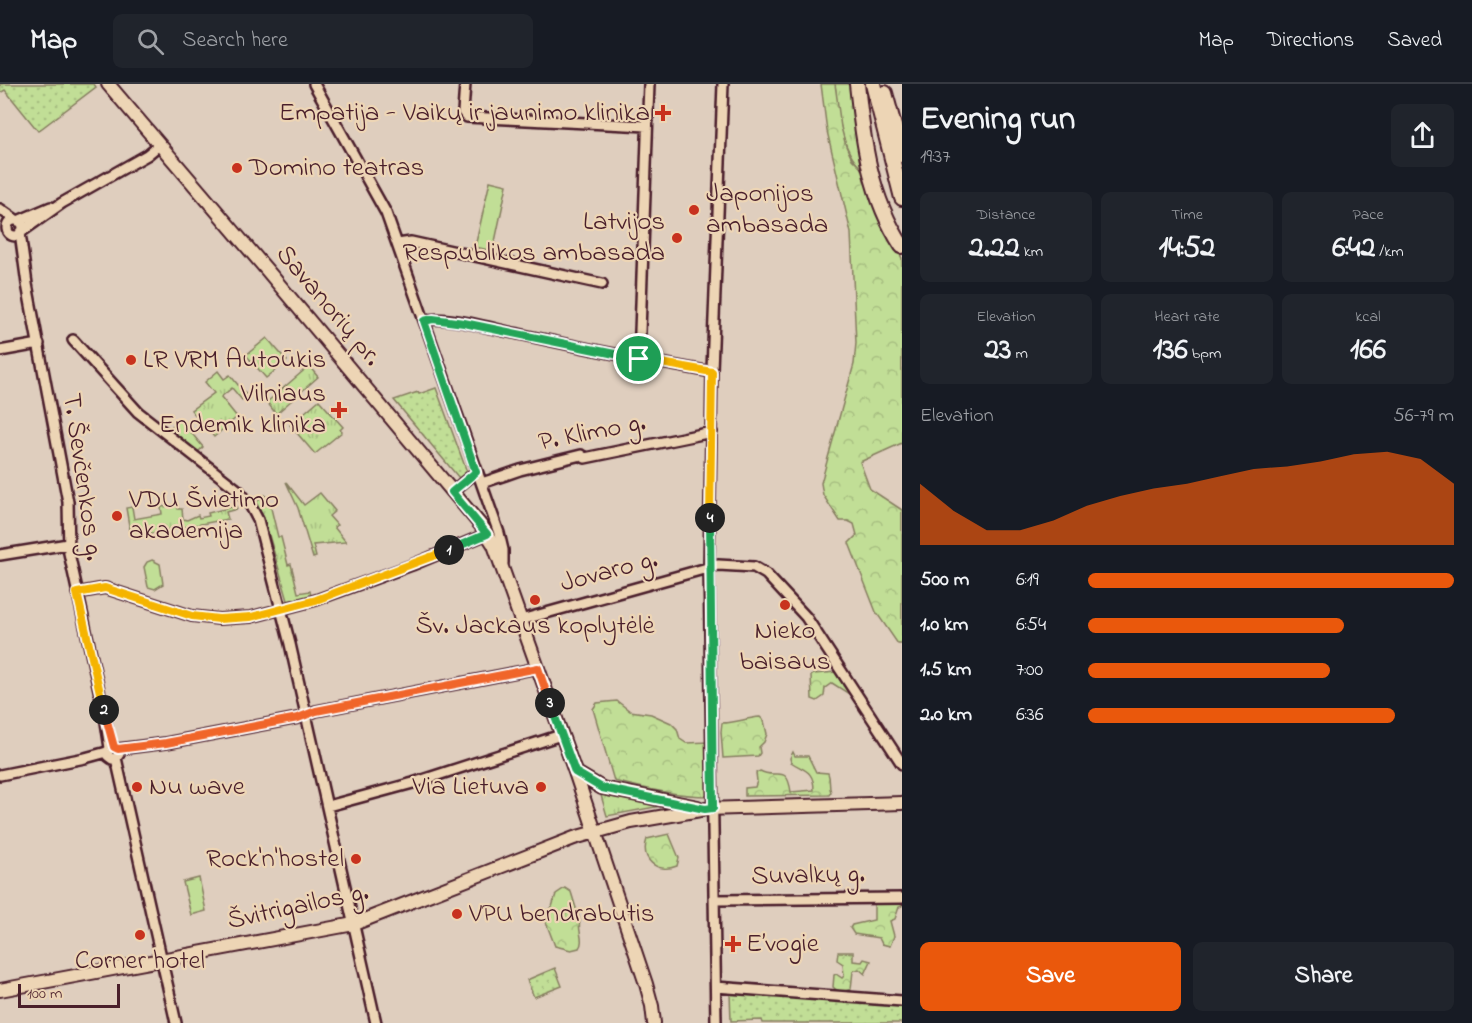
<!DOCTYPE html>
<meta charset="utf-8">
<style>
:root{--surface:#171b24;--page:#20242c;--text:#f1f3f6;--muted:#9ea1a6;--line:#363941;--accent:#ea580c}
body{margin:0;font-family:"Indie Flower",sans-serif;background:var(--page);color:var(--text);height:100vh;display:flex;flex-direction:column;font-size:22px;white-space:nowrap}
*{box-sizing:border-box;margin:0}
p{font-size:20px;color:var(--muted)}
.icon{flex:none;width:33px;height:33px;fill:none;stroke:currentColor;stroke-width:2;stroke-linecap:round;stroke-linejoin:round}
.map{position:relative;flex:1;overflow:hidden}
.details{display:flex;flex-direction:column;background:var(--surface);width:570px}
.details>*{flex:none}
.scale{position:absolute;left:18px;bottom:15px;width:102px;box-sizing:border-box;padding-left:6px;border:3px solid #4a1f2b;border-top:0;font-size:16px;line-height:21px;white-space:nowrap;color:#4a1f2b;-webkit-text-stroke:4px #edd5b5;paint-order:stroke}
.pin{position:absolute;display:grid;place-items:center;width:51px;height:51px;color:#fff;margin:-26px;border:3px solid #fff;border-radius:50%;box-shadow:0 2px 6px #0007}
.km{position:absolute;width:30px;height:30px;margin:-15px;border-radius:50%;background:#222;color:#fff;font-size:16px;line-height:30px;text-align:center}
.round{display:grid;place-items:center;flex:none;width:63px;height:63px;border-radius:9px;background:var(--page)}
.summary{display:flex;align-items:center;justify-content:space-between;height:102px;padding:0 18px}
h1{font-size:33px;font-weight:800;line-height:45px}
.stats{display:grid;grid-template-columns:repeat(3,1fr);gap:9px;height:102px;padding:6px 18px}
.stats div{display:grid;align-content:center;border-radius:9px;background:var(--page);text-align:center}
.stats b{font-size:30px;font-weight:800}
.stats small{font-size:16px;font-weight:400}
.stats p{font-size:16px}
.chart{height:168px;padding:12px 18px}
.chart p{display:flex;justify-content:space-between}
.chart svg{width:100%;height:108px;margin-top:6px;fill:var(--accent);opacity:.7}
.cta{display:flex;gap:12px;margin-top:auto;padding:12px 18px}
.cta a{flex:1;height:69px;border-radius:9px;background:var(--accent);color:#fff;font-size:24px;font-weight:800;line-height:69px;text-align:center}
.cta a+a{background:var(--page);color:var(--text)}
ul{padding:0 18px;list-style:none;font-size:20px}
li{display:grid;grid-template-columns:96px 72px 1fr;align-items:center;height:45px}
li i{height:15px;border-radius:8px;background:var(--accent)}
header{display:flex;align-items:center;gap:36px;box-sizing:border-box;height:84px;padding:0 30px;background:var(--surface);border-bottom:2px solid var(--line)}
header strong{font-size:28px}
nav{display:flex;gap:33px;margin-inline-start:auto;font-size:21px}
.search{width:420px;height:54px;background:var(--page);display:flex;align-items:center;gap:15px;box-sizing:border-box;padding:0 21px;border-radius:9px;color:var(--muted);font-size:22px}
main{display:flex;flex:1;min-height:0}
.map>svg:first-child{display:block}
</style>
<header>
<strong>Map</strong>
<div class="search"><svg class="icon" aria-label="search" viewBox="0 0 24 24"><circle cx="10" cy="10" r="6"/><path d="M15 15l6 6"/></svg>Search here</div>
<nav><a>Map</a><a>Directions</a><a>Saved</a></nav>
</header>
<main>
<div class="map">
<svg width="902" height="939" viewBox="0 0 902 939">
<defs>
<pattern id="grass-tufts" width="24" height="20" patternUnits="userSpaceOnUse" patternTransform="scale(1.5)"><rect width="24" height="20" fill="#c1de96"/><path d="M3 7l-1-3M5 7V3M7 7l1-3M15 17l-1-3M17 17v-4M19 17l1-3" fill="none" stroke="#a7be81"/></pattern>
<pattern id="forest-crowns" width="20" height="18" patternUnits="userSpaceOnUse" patternTransform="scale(1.5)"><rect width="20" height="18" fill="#c1de96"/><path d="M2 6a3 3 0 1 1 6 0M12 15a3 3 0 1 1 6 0" fill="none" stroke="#a7be81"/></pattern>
<pattern id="park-dots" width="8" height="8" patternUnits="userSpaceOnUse" patternTransform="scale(1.5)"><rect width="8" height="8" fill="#c1de96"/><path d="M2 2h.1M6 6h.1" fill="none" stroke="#a7be81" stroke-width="1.8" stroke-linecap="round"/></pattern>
</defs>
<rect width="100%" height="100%" fill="#dfcebe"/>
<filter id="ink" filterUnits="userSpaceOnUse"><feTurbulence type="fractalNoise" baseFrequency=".0167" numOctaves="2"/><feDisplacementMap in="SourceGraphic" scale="12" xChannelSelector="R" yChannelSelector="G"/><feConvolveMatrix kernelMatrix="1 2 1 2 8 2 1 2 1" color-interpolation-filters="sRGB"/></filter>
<g filter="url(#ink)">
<path fill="url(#grass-tufts)" stroke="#867e60" stroke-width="1.5" d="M 835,0 L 853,0 L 866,89 C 840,68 838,31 835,0 Z
M 267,254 L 287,277 L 266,294 L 246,271 Z
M 309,282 L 318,293 L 276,330 L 267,318 Z
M 218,287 L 224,295 L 230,291 L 247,312 L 242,316 L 232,304 L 221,313 L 237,333 L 214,353 L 191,326 L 214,309 L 205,298 Z
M 319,316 L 343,343 L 340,346 L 342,348 L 315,370 L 290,341 Z
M 180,335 L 203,363 L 198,368 L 170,349 L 172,342 Z
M 286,398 L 304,421 L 320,409 L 335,427 L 329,432 L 337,441 L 334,443 L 346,458 L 313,461 L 316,473 L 313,474 L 298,424 Z
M 265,411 L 270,420 L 278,453 L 281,453 L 288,481 L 291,480 L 298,509 L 310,507 L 311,512 L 289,520 L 264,434 L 255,419 Z
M 178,421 L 178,425 L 182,425 L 183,435 L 187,436 L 198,431 L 199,434 L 209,432 L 208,429 L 236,422 L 237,425 L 226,428 L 228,435 L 131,453 L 126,424 L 132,423 L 134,435 L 162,430 L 161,423 Z
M 600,708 L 666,721 L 607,732 Z"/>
<path fill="url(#forest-crowns)" stroke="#867e60" stroke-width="1.5" d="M 821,0 L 835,0 L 841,43 L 846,62 L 852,75 L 866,89 L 892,158 L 902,174 L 902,359 L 860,378 L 870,405 L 902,426 L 902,560 L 898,560 L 876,528 L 849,459 L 857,451 L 854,440 L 848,437 L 840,437 L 823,411 L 821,399 L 854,280 L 856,259 L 851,149 L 827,47 Z
M 836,588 L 839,590 L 849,610 L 832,599 L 825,604 L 824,612 L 817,617 L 812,615 L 811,592 L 814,590 Z
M 617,617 L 630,627 L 651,630 L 671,639 L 677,645 L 680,655 L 686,659 L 709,658 L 710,712 C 677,712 646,705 614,697 L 593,625 L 597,619 Z
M 760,633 L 764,637 L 767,650 L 764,658 L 759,663 L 760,669 L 758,672 L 723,674 L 721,648 L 722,639 C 735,639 747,634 760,633 Z
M 793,668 L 795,672 L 808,672 L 816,688 L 828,689 C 831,696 828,701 831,708 L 829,711 L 745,712 L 745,704 L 755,703 L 757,697 L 756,689 L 760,687 C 776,696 787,679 791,708 L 814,706 C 814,686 804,687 791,678 L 790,674 Z
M 669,750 L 679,774 L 677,782 C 657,790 640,776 647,755 Z
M 565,804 L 571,808 L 580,837 C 577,846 585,856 579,864 L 571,866 L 555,862 L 545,836 L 546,827 L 552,823 L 556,810 Z
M 902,815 L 902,822 L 899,823 L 895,835 L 890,837 L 894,852 L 890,862 L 882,860 L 879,854 L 854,850 L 850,844 L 852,841 L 874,836 L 874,817 Z
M 838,868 L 853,868 L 853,877 L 862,878 L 864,875 L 871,877 L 865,890 L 859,885 L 853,887 L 851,905 C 845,908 838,908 833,903 L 834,891 L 836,890 L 842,894 L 844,892 L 843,880 L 837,876 Z"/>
<path fill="url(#park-dots)" stroke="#867e60" stroke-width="1.5" d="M 0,0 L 94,0 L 96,3 L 38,47 L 5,6 L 0,9 Z
M 436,304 L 467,388 L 459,394 L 394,316 L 418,308 L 419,310 Z
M 555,884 L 562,902 L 534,913 L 527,896 Z
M 730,909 L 902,922 L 902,939 L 763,939 L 762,936 L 731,937 Z"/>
<path fill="#c1de96" stroke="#867e60" stroke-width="1.5" d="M 490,97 L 507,101 L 493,167 L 475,163 Z
M 152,476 L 160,480 L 163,500 L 155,505 L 148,503 L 144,483 L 147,478 Z
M 199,794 L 206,827 L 191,831 L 183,798 Z"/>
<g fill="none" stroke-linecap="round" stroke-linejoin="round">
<defs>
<path id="minor" d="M 314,0 L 386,129 L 499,449 L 503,466 L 503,479
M 465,0 L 463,28 L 467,33 L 647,42
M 0,125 L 16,136
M7 144a8 8 0 1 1 16 0a8 8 0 1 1-16 0Z
M 18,137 L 51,123
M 21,148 L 62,119 L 147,71 L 159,61
M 20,149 L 27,200 L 68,418 L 69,469 L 106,638 L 110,664
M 398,160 L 411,158 L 602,200
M 424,237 C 444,230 496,246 519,250 C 583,264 647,277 712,288
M 73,256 L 138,328 L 238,406 L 249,419 L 258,436 L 290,560 L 376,939
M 0,267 L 39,260
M 639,275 L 649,0
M 482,399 L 520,386 L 581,371 L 585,374 L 712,348
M 452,408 L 476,388
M 0,471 L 68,460
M 77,509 L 105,504 L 192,532 L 219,535 L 251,533 L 316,516 L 412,481 L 487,450
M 521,536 L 718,481 L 754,483 L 766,490 L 806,533 L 902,680
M 118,665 L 119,670 L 116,674 L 112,675 L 108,672 L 107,668 L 112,663 L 118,665 L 166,659 L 298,634 L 316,627 L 538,584
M 116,674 L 176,939
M 0,691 L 85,674 L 107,668
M 328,722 L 413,699 L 561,651
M 714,816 L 902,814
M 716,903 L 902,917
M 716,939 L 709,484 L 712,286 L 723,0"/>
<path id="major" d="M 108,0 L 266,185 L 483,444 L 494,461 L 575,688 L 646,900 L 652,922 L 654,939
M 575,688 L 602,704 L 698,723
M 0,906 L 354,840 L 574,754 L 631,738 L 706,725 L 902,719"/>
<path id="highway" d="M 857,0 C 863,58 870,113 902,162
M 873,0 L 902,114
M 885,9 L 902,71"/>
</defs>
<use href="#minor" stroke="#4a1f2b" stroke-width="14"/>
<use href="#major" stroke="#4a1f2b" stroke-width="16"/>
<use href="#highway" stroke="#4a1f2b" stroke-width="18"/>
<use href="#minor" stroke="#edd5b5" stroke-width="9"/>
<use href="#major" stroke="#edd5b5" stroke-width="12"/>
<use href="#highway" stroke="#edd5b5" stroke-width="14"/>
</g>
</g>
<g fill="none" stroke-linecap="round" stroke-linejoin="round" filter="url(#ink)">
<defs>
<path id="split-1" d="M 449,466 L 487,450 L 452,408 L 476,388 L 424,237 L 433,235 L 464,239 L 639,275"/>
<path id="split-2" d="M 104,626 L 77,509 L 105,504 L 192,532 L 219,535 L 251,533 L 316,516 L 449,466"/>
<path id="split-3" d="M 104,626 L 114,663 L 118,665 L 166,659 L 298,634 L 316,627 L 538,584 L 550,619"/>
<path id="split-4" d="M 550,619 L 575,688 L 602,704 L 705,725 L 713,724 L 710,434"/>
<path id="split-5" d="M 639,275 L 712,288 L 710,434"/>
</defs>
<use href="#split-1" stroke="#fff" stroke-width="12"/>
<use href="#split-2" stroke="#fff" stroke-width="12"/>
<use href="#split-3" stroke="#fff" stroke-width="12"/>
<use href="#split-4" stroke="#fff" stroke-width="12"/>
<use href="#split-5" stroke="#fff" stroke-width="12"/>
<use href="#split-1" stroke="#22a559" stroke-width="8"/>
<use href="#split-2" stroke="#f5b400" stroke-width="8"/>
<use href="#split-3" stroke="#f0652b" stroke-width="8"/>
<use href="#split-4" stroke="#22a559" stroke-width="8"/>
<use href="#split-5" stroke="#f5b400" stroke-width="8"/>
</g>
<g fill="#c8321e" stroke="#edd5b5" stroke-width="2">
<path d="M660 20h6v6h6v6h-6v6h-6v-6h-6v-6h6z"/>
<circle cx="237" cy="84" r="6"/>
<circle cx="694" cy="126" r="6"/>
<circle cx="677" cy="154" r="6"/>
<circle cx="131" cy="276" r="6"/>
<path d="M336 317h6v6h6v6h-6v6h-6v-6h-6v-6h6z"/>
<circle cx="117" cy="432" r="6"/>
<circle cx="535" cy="516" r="6"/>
<circle cx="785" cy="521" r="6"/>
<circle cx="137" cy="703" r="6"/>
<circle cx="541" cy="703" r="6"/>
<circle cx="356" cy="775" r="6"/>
<circle cx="457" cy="830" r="6"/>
<circle cx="140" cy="851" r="6"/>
<path d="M730 851h6v6h6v6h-6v6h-6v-6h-6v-6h6z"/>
</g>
<g text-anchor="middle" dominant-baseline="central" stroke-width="4.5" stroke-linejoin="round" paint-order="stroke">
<g font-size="27" fill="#4a1f2b" stroke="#edd5b5" text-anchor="start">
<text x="650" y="29" text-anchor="end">Empatija - Vaikų ir jaunimo klinika</text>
<text x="249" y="84">Domino teatras</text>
<text x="706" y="110">Japonijos<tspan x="706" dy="31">ambasada</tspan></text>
<text x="665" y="138" text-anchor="end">Latvijos<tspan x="665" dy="31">Respublikos ambasada</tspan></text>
<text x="143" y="276">LR VRM Autoūkis</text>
<text x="326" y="310" text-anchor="end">Vilniaus<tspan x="326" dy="31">Endemik klinika</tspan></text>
<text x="129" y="416">VDU Švietimo<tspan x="129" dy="31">akademija</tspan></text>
<text x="535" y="542" text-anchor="middle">Šv. Jackaus koplytėlė</text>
<text x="785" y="547" text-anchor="middle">Nieko<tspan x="785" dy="31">baisaus</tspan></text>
<text x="149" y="703">Nu wave</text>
<text x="529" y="703" text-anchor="end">Via Lietuva</text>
<text x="344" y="775" text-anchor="end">Rock'n'hostel</text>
<text x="469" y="830">VPU bendrabutis</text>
<text x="746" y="860">E’vogie</text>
<text x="140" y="877" text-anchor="middle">Corner hotel</text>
</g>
<g font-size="27" fill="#4a1f2b" stroke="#edd5b5">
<text transform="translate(328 222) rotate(50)">Savanorių pr.</text>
<text transform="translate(592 349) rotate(-11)">P. Klimo g.</text>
<text transform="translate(82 393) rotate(82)">T. Ševčenkos g.</text>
<text transform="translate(609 488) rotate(-15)">Jovaro g.</text>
<text transform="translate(808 792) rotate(-1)">Suvalkų g.</text>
<text transform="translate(298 823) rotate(-12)">Švitrigailos g.</text>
</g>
</g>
</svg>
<div class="scale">100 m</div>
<div class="pin" style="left:639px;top:275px;background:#1e9e55"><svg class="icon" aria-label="arrive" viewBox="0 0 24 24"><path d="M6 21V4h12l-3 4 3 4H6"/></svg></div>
<b class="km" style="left:449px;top:466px">1</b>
<b class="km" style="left:104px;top:626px">2</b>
<b class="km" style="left:550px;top:619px">3</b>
<b class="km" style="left:710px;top:434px">4</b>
</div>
<section class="details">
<div class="summary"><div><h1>Evening run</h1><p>19:37</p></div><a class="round"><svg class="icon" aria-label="share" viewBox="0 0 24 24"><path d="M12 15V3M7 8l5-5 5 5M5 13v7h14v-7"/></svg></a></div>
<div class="stats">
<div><p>Distance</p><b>2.22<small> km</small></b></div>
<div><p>Time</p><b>14:52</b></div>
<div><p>Pace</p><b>6:42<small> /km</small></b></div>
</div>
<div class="stats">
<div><p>Elevation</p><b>23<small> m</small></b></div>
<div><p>Heart rate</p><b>136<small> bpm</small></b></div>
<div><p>kcal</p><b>166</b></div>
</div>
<div class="chart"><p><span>Elevation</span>56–79 m</p>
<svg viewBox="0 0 160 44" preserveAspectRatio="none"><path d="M0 44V19L10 30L20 38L30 38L40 34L50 28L60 24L70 21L80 19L90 16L100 13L110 12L120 10L130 7L140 6L150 9L160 19V44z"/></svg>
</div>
<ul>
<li><b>500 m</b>6:19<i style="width:100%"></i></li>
<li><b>1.0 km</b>6:54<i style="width:70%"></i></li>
<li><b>1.5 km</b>7:00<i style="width:66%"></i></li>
<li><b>2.0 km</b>6:36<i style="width:84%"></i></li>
</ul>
<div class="cta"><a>Save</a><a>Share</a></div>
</section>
</main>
